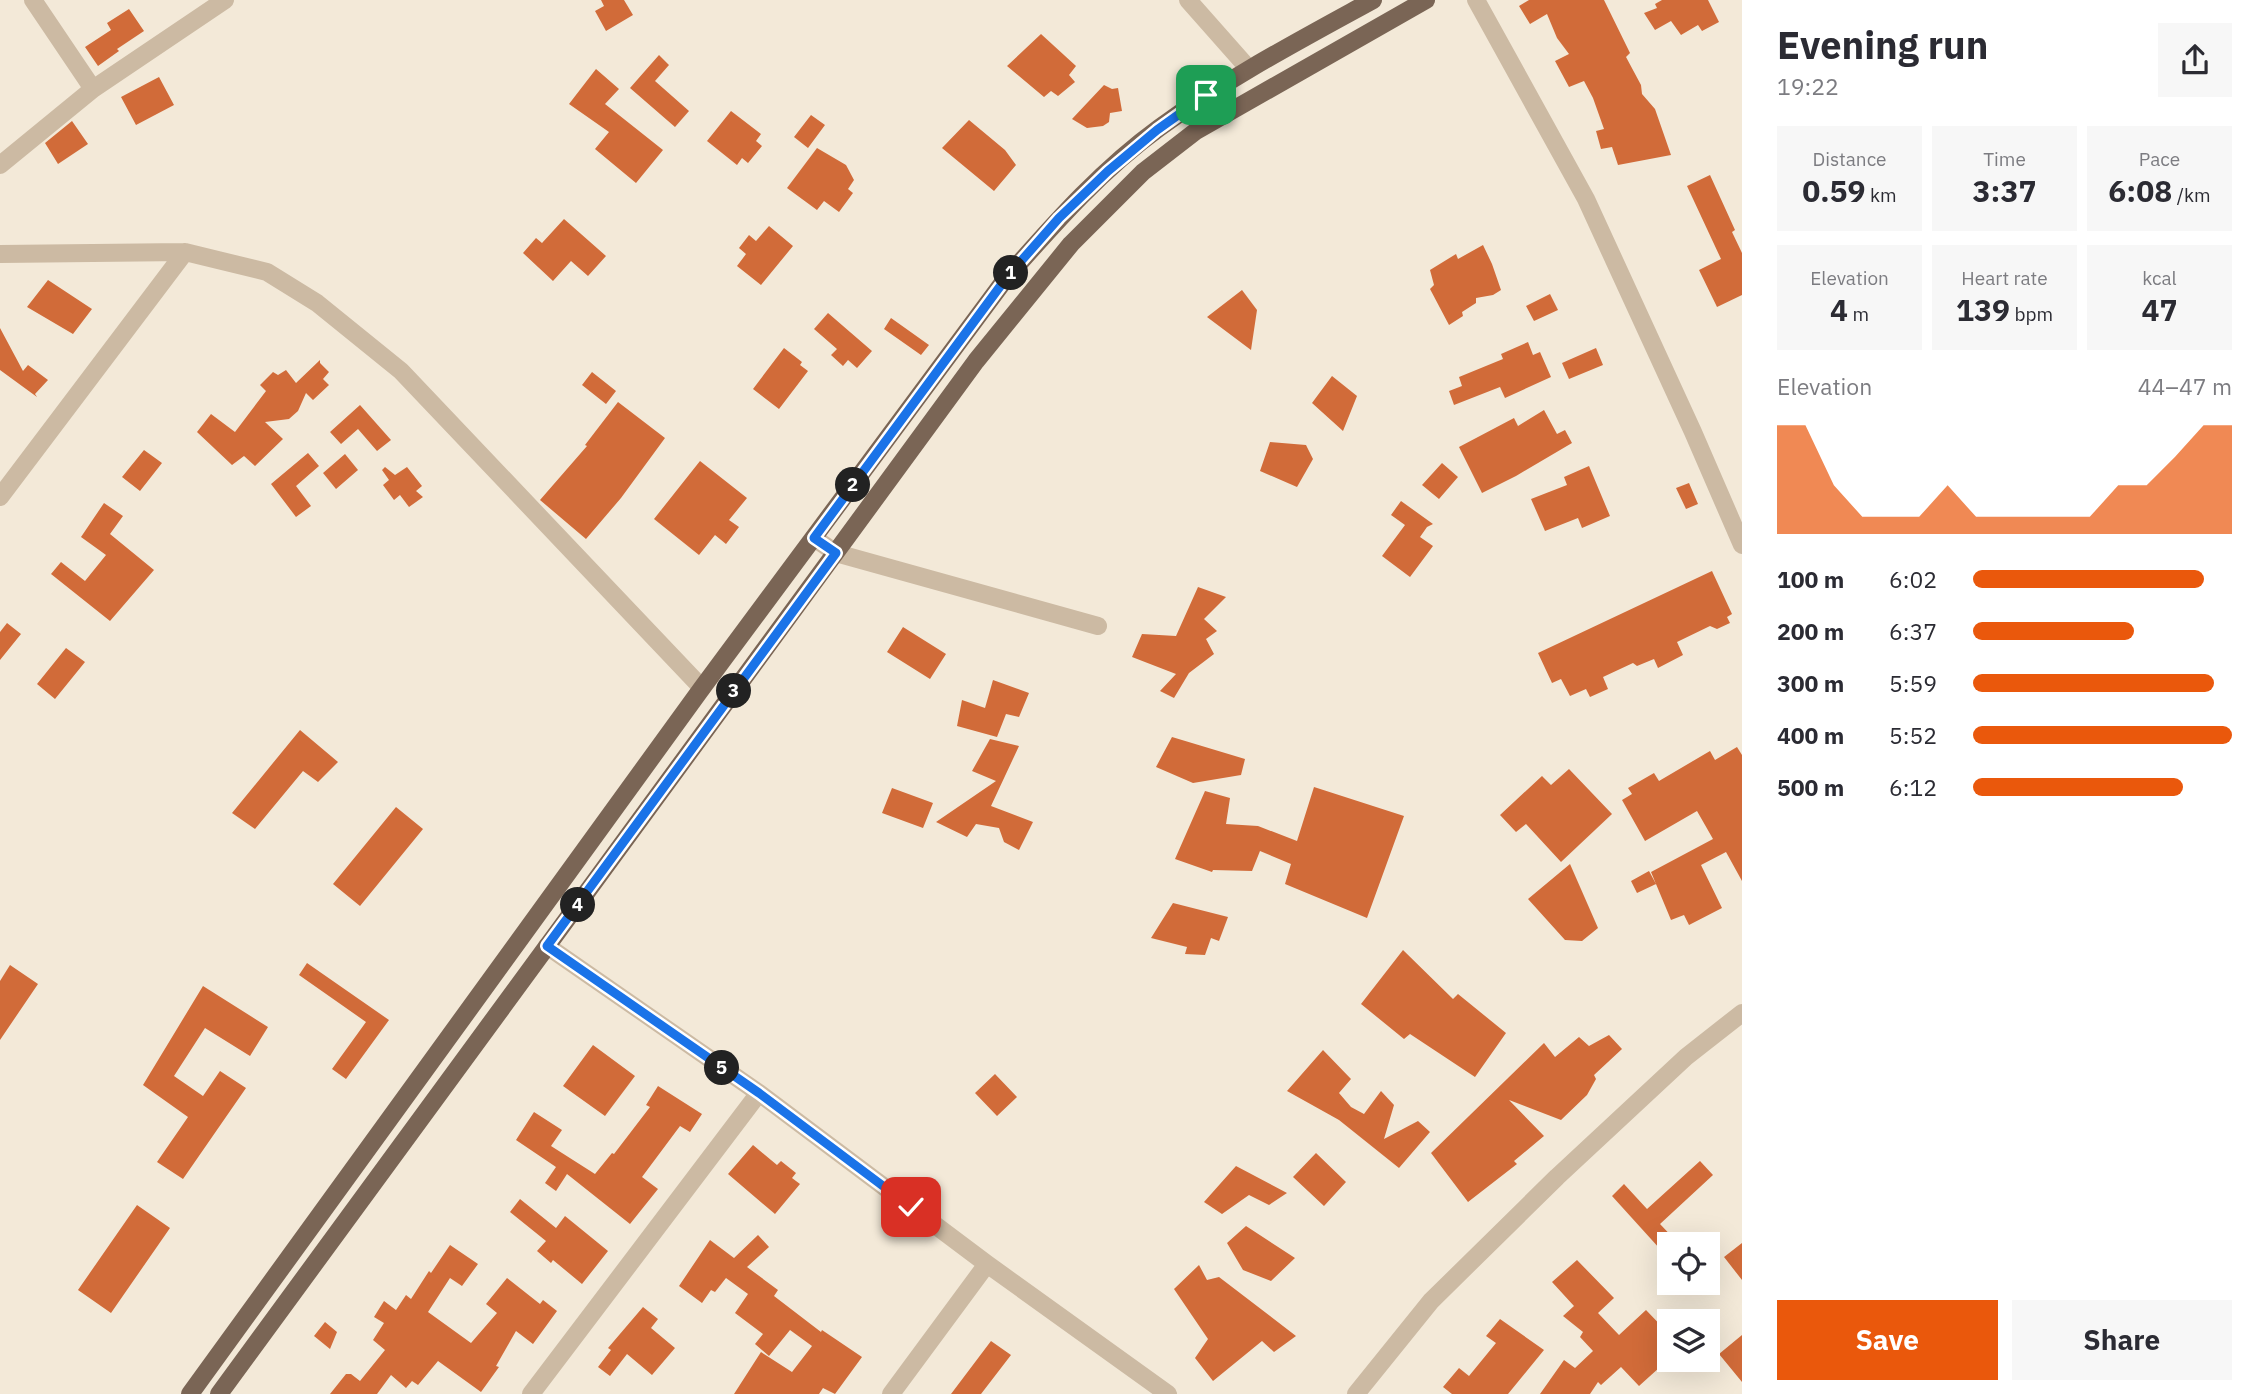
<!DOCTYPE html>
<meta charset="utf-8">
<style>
:root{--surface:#fff;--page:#f7f7f7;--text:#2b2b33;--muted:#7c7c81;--accent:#ea580c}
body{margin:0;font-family:"IBM Plex Sans",sans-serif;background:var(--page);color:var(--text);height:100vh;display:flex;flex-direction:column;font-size:26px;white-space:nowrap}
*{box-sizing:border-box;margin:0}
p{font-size:23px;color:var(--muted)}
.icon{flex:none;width:38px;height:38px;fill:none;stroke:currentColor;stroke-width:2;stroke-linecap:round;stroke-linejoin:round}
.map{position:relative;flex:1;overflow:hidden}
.sheet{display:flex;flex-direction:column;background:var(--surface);width:525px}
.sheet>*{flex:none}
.fabs{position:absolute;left:1657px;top:1232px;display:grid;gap:14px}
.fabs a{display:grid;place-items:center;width:63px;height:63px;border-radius:0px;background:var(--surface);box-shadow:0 7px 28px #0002;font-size:35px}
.pin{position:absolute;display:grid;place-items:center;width:60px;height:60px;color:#fff;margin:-30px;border-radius:14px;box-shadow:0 4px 10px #0006}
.km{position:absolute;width:35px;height:35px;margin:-18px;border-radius:50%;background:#222;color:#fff;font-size:19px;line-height:35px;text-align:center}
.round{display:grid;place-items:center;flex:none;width:74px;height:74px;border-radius:0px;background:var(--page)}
.head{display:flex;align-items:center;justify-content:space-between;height:119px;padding:0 35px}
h1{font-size:38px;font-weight:700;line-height:52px}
.stats{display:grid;grid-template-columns:repeat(3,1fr);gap:10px;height:119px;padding:7px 35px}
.stats div{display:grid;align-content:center;border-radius:0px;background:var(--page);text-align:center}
.stats b{font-size:30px;font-weight:700}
.stats small{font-size:19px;font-weight:400}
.stats p{font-size:19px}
.chart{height:196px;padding:14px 35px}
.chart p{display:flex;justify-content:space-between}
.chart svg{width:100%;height:126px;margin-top:7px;fill:var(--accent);opacity:.7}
.primary-button{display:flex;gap:14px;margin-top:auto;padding:14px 35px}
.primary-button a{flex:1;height:80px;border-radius:0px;background:var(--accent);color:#fff;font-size:28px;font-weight:700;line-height:80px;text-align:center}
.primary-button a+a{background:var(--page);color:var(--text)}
ul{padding:0 35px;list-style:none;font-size:23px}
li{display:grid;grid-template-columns:112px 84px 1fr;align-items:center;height:52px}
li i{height:18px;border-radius:9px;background:var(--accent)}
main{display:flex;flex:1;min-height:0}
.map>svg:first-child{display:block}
</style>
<main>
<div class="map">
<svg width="1742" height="1394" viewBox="0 0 1742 1394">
<rect width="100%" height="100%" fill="#f3e9d8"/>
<path fill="#d16b39" d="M 601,0 L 624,0 L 633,15 L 606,31 L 595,11 L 604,6 Z
M 1529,0 L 1604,0 L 1630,53 L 1626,57 L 1641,85 L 1642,94 L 1655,109 L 1671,155 L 1618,165 L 1612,147 L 1601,149 L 1596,131 L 1604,129 L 1593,98 L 1584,81 L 1569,87 L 1555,61 L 1569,54 L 1557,38 L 1547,14 L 1530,24 L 1519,6 Z
M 1662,0 L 1708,0 L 1719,22 L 1702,31 L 1698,25 L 1681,35 L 1671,21 L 1655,30 L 1644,13 L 1657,8 L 1655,4 Z
M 129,9 L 144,31 L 117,49 L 119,51 L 98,66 L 85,47 L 111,30 L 107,23 Z
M 1041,34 L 1076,66 L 1069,75 L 1075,82 L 1058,96 L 1051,91 L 1044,97 L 1007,66 Z
M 659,55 L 669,65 L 655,81 L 689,111 L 675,127 L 630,88 Z
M 596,69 L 619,89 L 605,104 L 663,150 L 636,183 L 595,149 L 609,132 L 569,104 Z
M 159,77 L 174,105 L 136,125 L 121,97 Z
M 1104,85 L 1112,89 L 1118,88 L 1122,111 L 1110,113 L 1109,122 L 1103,126 L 1087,128 L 1072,119 Z
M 731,111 L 761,134 L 756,141 L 762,146 L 748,163 L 742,158 L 737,165 L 707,141 Z
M 811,115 L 825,125 L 808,148 L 794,137 Z
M 969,120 L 1005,150 L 1016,165 L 994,191 L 942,148 Z
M 72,121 L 88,144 L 58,164 L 45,143 Z
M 817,148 L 846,165 L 854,180 L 848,189 L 853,193 L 839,212 L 824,201 L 817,210 L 787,188 Z
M 1710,175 L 1735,230 L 1732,232 L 1742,253 L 1742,295 L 1717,307 L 1699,270 L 1721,259 L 1687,186 Z
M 564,219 L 606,256 L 588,276 L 571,261 L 553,281 L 523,253 L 536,238 L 542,243 Z
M 769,226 L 793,246 L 761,285 L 737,266 L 746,254 L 739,248 L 749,235 L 756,241 Z
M 1483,245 L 1492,264 L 1501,290 L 1493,295 L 1476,298 L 1476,303 L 1462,312 L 1463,316 L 1449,325 L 1430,289 L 1434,285 L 1430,270 L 1456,254 L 1458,259 Z
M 48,280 L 92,309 L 73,334 L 27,307 Z
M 1242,290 L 1257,310 L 1251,350 L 1207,317 Z
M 1550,294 L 1558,310 L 1534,321 L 1526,306 Z
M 828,313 L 872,351 L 857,368 L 848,360 L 843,366 L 831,355 L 837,349 L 814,329 Z
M 891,318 L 929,345 L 921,355 L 884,329 Z
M 0,328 L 23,371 L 28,365 L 48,380 L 35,394 L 37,397 L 0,370 Z
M 1528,342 L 1533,355 L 1540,352 L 1551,377 L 1505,398 L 1500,387 L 1454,405 L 1449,391 L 1462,386 L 1459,377 L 1503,359 L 1501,354 Z
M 784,348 L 802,362 L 800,365 L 808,371 L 779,409 L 753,389 Z
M 1596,348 L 1603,365 L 1569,379 L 1562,363 Z
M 320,360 L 320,363 L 329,372 L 323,379 L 329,385 L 313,400 L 306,393 L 298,411 L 289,419 L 265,422 L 283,439 L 255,466 L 244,456 L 232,465 L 197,432 L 211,414 L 235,432 L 266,391 L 260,385 L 273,372 L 278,375 L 286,370 L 296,383 Z
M 592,372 L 616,391 L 606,404 L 582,385 Z
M 1332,376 L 1357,396 L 1343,431 L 1312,403 Z
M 618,402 L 665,438 L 621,498 L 586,539 L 540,500 L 587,446 L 585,445 Z
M 360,405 L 391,440 L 377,451 L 358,429 L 341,444 L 330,432 Z
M 1544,410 L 1557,434 L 1565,430 L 1572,443 L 1516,476 L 1482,493 L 1459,447 L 1514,418 L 1518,426 Z
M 1270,442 L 1306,445 L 1313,459 L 1297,487 L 1260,471 Z
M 144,450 L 162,463 L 140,491 L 122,477 Z
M 308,453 L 319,466 L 296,486 L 311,506 L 296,517 L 271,484 Z
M 345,454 L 358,470 L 336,489 L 323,473 Z
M 700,461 L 747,498 L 729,520 L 739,527 L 726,544 L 715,535 L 699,555 L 654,519 Z
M 1442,463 L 1458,477 L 1439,499 L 1422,485 Z
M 1589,466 L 1610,516 L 1582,528 L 1578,518 L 1545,531 L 1531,499 L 1567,485 L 1564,477 Z
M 385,467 L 395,475 L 407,467 L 422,486 L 416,491 L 423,497 L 409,507 L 400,495 L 394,500 L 383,485 L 389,480 L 382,470 Z
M 1689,483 L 1698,504 L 1686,509 L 1676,488 Z
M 1401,501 L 1433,524 L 1427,527 L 1420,537 L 1433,546 L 1410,577 L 1382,556 L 1405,525 L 1391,515 Z
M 104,503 L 123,516 L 110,534 L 154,570 L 110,621 L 51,574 L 61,562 L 85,581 L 106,555 L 81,537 Z
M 1712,571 L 1732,614 L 1727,617 L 1730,623 L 1717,629 L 1710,626 L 1677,642 L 1683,655 L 1658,668 L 1654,659 L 1637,666 L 1633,663 L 1603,677 L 1608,689 L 1590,697 L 1586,689 L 1570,696 L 1561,679 L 1552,683 L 1538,653 Z
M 1198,587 L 1226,597 L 1204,619 L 1217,631 L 1206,639 L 1214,654 L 1189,673 L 1174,698 L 1160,691 L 1176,674 L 1132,657 L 1142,634 L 1176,636 Z
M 7,623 L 21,634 L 0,660 L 0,632 Z
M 903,627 L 946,654 L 930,679 L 887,652 Z
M 66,648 L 85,662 L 55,699 L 37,684 Z
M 993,680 L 1029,693 L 1019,717 L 1006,714 L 997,737 L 957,726 L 962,700 L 985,708 Z
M 300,730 L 338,762 L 318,782 L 303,771 L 255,829 L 232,813 Z
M 1172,737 L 1245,759 L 1241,775 L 1193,783 L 1156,767 Z
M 990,739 L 1019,746 L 991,806 L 1033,822 L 1019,850 L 1004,842 L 999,828 L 976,824 L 967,837 L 936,822 L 996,781 L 972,771 Z
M 1737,747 L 1742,755 L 1742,881 L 1726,852 L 1701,865 L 1722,908 L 1689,925 L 1684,915 L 1671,920 L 1651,872 L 1713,839 L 1697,811 L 1645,841 L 1622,800 L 1632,794 L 1628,788 L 1654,773 L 1659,781 L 1710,751 L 1715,760 Z
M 1569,769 L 1612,814 L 1561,862 L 1526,824 L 1516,832 L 1500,815 L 1542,776 L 1551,785 Z
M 1314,787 L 1404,816 L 1367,918 L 1285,884 L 1291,864 L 1260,851 L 1252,871 L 1213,870 L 1212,872 L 1175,859 L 1205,791 L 1230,798 L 1226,824 L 1258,826 L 1297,841 Z
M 892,788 L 933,803 L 923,828 L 882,813 Z
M 396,807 L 423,829 L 360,906 L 333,884 Z
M 1570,864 L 1598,928 L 1582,941 L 1565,940 L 1528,899 Z
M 1649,871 L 1656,884 L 1637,893 L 1631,881 Z
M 1173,903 L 1228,917 L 1219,941 L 1211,938 L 1205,955 L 1185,954 L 1187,947 L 1151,938 Z
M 1403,950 L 1453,999 L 1458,994 L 1506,1033 L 1475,1077 L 1410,1034 L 1404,1039 L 1361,1004 Z
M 307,963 L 389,1020 L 346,1079 L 332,1069 L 366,1022 L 299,975 Z
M 10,965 L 38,984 L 0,1040 L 0,981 Z
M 203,986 L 268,1027 L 250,1056 L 205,1028 L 174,1076 L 203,1096 L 220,1071 L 246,1088 L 183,1179 L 157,1162 L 188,1117 L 143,1085 Z
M 1609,1035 L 1622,1049 L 1594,1075 L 1596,1079 L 1587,1095 L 1561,1120 L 1509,1100 L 1544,1136 L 1514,1161 L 1517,1164 L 1468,1202 L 1431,1153 L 1544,1043 L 1555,1057 L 1579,1037 L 1589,1046 Z
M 593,1045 L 635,1076 L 605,1116 L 563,1086 Z
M 1323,1050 L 1351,1079 L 1339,1093 L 1351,1107 L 1364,1114 L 1381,1091 L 1394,1105 L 1384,1139 L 1418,1121 L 1430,1132 L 1399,1168 L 1339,1120 L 1287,1091 Z
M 995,1074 L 1017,1097 L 997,1116 L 975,1093 Z
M 658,1086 L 702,1114 L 690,1132 L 680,1126 L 642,1177 L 658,1189 L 630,1224 L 567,1174 L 556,1191 L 545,1183 L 556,1167 L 516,1140 L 534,1112 L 562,1130 L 551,1146 L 595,1174 L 612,1153 L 614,1154 L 650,1107 L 646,1105 Z
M 753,1145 L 777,1165 L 781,1161 L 796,1173 L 792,1178 L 800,1184 L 775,1214 L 728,1174 Z
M 1316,1153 L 1346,1182 L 1324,1206 L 1293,1177 Z
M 1700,1161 L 1713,1175 L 1660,1224 L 1679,1244 L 1670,1244 L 1670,1260 L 1612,1196 L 1624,1184 L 1647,1209 Z
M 1236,1166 L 1287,1193 L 1269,1205 L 1249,1195 L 1222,1214 L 1204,1202 Z
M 520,1199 L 556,1228 L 565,1216 L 608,1251 L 582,1284 L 553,1260 L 551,1263 L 537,1251 L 546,1241 L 510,1212 Z
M 137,1205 L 170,1228 L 111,1313 L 78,1290 Z
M 1246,1226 L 1295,1258 L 1271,1281 L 1243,1270 L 1227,1243 Z
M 758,1235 L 769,1247 L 747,1267 L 778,1290 L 774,1296 L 821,1332 L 822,1330 L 862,1357 L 835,1394 L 823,1388 L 819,1394 L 734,1394 L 761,1352 L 792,1372 L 812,1346 L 790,1330 L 769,1356 L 755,1344 L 763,1334 L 735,1313 L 748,1294 L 726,1278 L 715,1292 L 711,1290 L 702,1303 L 679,1286 L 710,1240 L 734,1258 Z
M 1742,1243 L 1742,1280 L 1724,1257 Z
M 450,1245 L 478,1264 L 462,1286 L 450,1278 L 428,1312 L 471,1343 L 497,1313 L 486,1304 L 507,1278 L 540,1304 L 543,1300 L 557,1311 L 533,1344 L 516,1331 L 496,1366 L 499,1367 L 481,1392 L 438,1361 L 418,1385 L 412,1381 L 406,1388 L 391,1375 L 377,1394 L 330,1394 L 346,1374 L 351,1374 L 360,1381 L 385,1350 L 373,1340 L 384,1323 L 374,1317 L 384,1301 L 396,1310 L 406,1295 L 411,1299 L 429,1271 L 431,1273 Z
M 1577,1260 L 1614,1298 L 1598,1313 L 1619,1335 L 1646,1310 L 1670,1335 L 1670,1358 L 1639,1386 L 1621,1367 L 1601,1385 L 1598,1382 L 1590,1394 L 1540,1394 L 1564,1360 L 1575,1368 L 1593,1351 L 1580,1337 L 1583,1332 L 1563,1316 L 1574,1306 L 1552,1282 Z
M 1199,1265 L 1207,1280 L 1219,1277 L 1296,1336 L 1274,1352 L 1262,1341 L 1213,1381 L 1195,1358 L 1208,1339 L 1174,1289 Z
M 643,1307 L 658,1319 L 651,1328 L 675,1348 L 652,1375 L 627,1354 L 610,1376 L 598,1367 L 611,1350 L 608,1348 Z
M 1500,1319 L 1544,1350 L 1508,1394 L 1452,1394 L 1443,1387 L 1459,1368 L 1469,1376 L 1496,1343 L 1486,1336 Z
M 325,1322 L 337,1332 L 330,1349 L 314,1336 Z
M 1742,1335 L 1742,1382 L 1719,1354 Z
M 991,1341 L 1011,1355 L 981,1394 L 951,1394 Z"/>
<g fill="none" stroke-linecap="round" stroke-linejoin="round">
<path stroke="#ccbaa3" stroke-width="18" d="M 33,0 L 93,89
M 1188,0 L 1249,69
M 1476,0 L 1586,199 L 1693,432 L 1742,545
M 0,165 L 93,89 L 225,0
M 0,254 L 185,252 L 267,272 L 317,303 L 401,371 L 702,688
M 0,497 L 185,252
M 814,538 L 836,553 L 1098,626
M 547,946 L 759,1093 L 987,1264 L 1168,1394
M 531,1394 L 759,1093
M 891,1394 L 987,1264
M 1356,1394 L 1431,1301 L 1557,1177 L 1686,1057 L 1742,1013"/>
<path stroke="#7a6555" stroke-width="18" d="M 190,1394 L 702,688 L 1007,277 C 1054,224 1101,170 1159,128 C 1226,79 1300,40 1373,0
M 219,1394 L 976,361 L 1071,244 L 1143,172 L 1196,131 L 1426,0"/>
</g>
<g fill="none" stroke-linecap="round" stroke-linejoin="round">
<defs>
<path id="route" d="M 911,1207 L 759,1093 L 547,946 L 836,553 L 814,538 L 1007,277 L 1059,218 L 1108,171 L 1157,130 L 1206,95"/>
</defs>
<use href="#route" stroke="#fff" stroke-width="14"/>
<use href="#route" stroke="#1a73e8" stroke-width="9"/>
</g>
</svg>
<div class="fabs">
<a><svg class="icon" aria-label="locate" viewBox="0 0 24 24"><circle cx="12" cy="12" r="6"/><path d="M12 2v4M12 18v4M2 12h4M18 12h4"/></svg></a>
<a><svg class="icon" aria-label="layers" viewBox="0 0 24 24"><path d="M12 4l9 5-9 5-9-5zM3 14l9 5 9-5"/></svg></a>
</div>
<div class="pin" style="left:1206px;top:95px;background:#1e9e55"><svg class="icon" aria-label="arrive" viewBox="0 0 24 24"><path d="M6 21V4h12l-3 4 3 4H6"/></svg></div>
<div class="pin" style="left:911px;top:1207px;background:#d93025"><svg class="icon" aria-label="check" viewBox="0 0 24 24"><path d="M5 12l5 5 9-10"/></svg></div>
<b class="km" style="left:1011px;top:273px">1</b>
<b class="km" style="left:853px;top:485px">2</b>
<b class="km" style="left:734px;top:691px">3</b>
<b class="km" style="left:578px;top:905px">4</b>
<b class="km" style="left:722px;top:1068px">5</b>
</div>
<section class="sheet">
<div class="head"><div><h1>Evening run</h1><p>19:22</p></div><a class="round"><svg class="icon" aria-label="share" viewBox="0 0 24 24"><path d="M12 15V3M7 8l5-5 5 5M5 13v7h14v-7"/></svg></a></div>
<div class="stats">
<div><p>Distance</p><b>0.59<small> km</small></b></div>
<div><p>Time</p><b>3:37</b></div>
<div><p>Pace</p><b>6:08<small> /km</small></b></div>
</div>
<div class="stats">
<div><p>Elevation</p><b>4<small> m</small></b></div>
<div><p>Heart rate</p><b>139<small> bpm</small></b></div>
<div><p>kcal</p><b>47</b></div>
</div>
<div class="chart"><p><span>Elevation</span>44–47 m</p>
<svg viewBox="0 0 160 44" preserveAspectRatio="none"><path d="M0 44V6L10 6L20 27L30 38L40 38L50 38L60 27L70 38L80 38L90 38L100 38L110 38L120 27L130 27L140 17L150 6L160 6V44z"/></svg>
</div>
<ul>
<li><b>100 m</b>6:02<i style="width:89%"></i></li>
<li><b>200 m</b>6:37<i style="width:62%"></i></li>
<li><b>300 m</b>5:59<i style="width:93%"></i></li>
<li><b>400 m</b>5:52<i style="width:100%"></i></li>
<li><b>500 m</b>6:12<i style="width:81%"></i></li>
</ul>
<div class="primary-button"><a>Save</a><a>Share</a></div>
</section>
</main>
